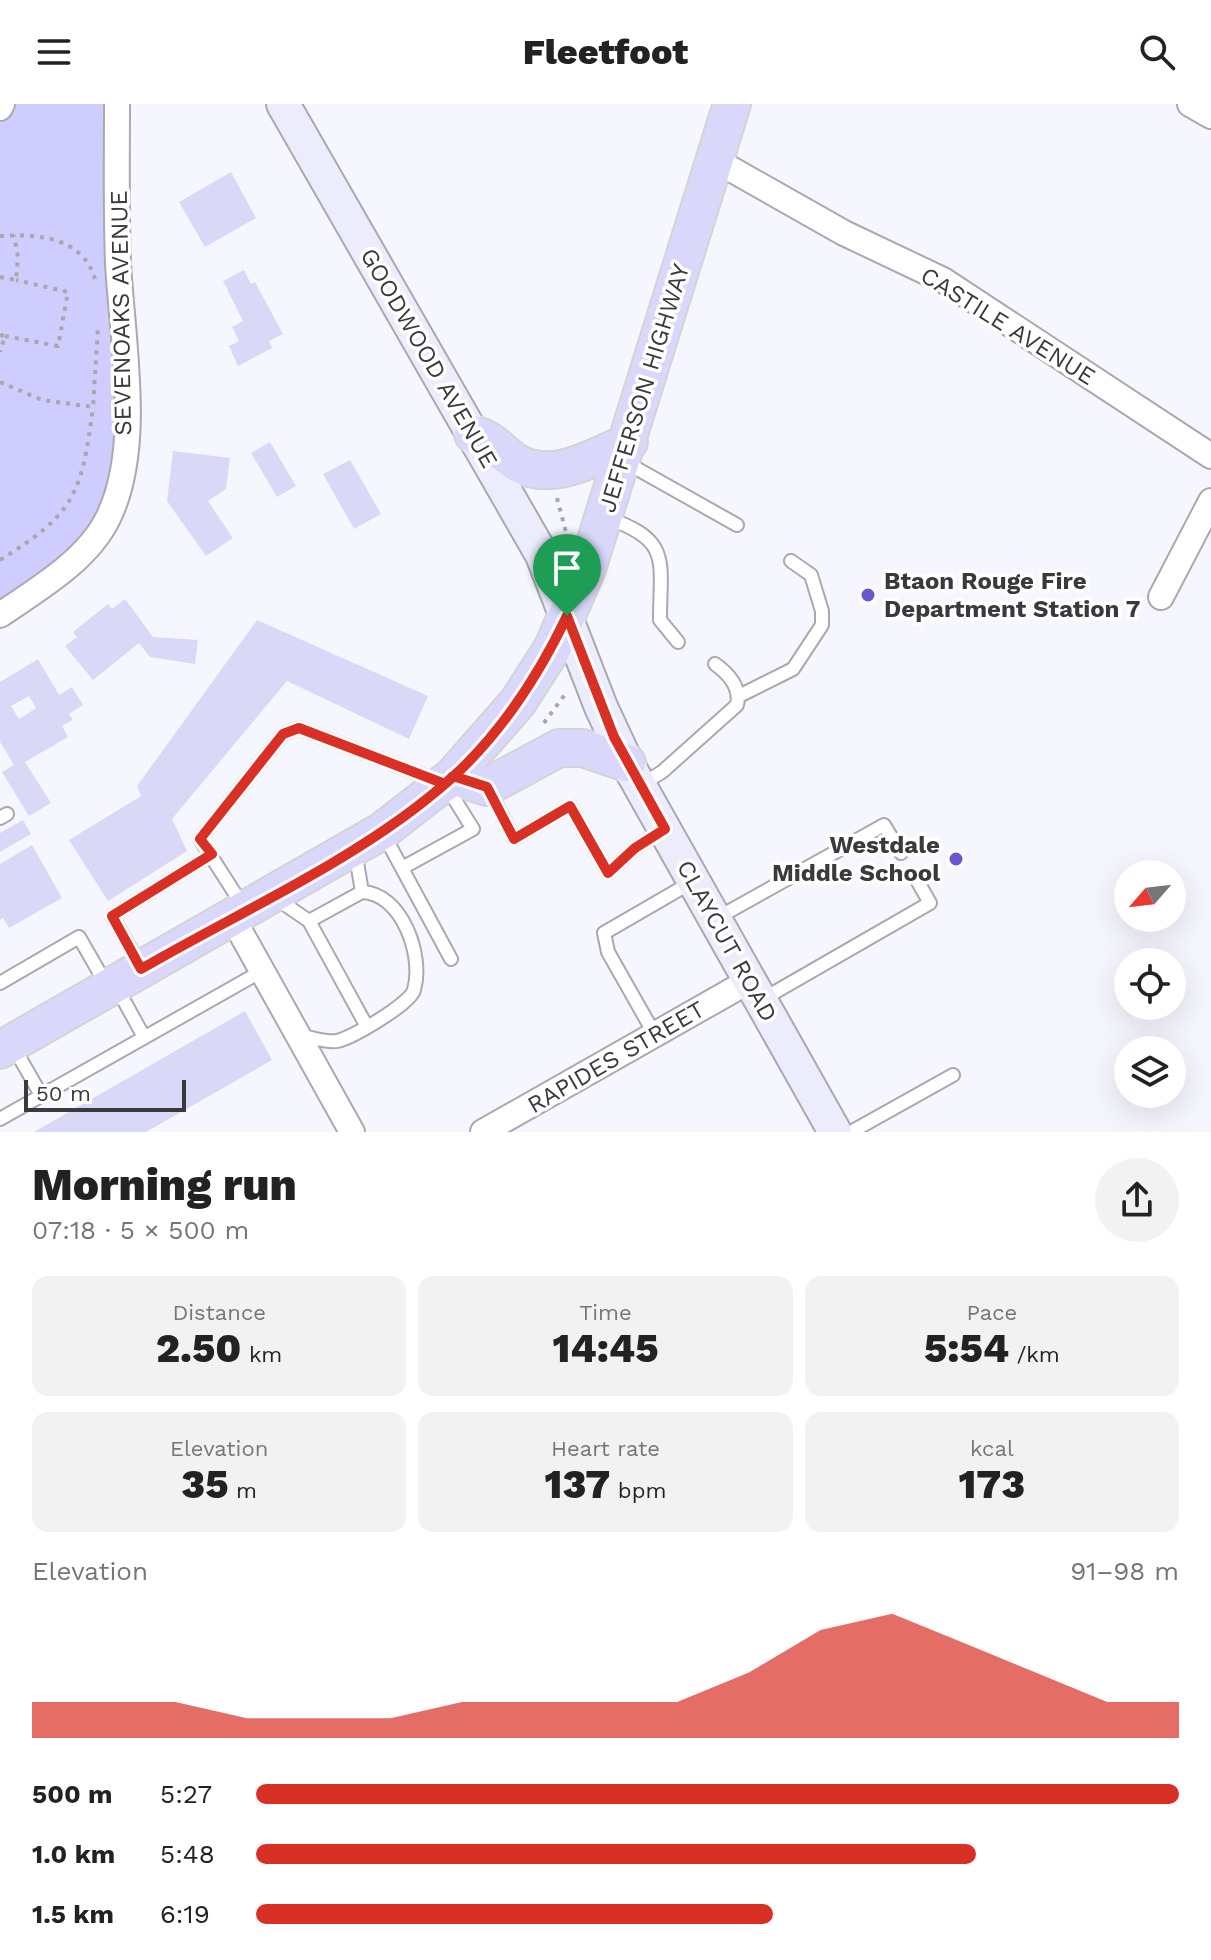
<!DOCTYPE html>
<meta charset="utf-8">
<style>
:root{--surface:#fff;--page:#f2f2f2;--text:#222;--muted:#767676;--accent:#d93025}
body{margin:0;font-family:"Work Sans",sans-serif;background:var(--page);color:var(--text);height:100vh;display:flex;flex-direction:column;font-size:30px;white-space:nowrap}
*{box-sizing:border-box;margin:0}
p{font-size:26px;color:var(--muted)}
.icon{flex:none;width:44px;height:44px;fill:none;stroke:currentColor;stroke-width:2;stroke-linecap:round;stroke-linejoin:round}
.map{position:relative;height:1028px;overflow:hidden}
.side{display:flex;flex-direction:column;background:var(--surface);flex:1}
.side>*{flex:none}
.needle{width:52px;rotate:242deg}
.controls{position:absolute;left:1114px;top:756px;display:grid;gap:16px}
.controls a{display:grid;place-items:center;width:72px;height:72px;border-radius:50%;background:var(--surface);box-shadow:0 8px 32px #0002;font-size:40px}
.scale{position:absolute;left:24px;bottom:20px;width:162px;box-sizing:border-box;padding-left:8px;border:4px solid #3a3a3d;border-top:0;font-size:22px;line-height:28px;white-space:nowrap;color:#3a3a3d;-webkit-text-stroke:6px #fff;paint-order:stroke}
.pin{position:absolute;display:grid;place-items:center;width:68px;height:68px;color:#fff;margin:-82px -34px;border-radius:50% 50% 50% 0;rotate:-45deg;box-shadow:0 0 8px #0007}
.pin .icon{rotate:45deg}
.round{display:grid;place-items:center;flex:none;width:84px;height:84px;border-radius:42px;background:var(--page)}
.headline{display:flex;align-items:center;justify-content:space-between;height:136px;padding:0 32px}
h1{font-size:44px;font-weight:800;line-height:60px}
.figures{display:grid;grid-template-columns:repeat(3,1fr);gap:12px;height:136px;padding:8px 32px}
.figures div{display:grid;align-content:center;border-radius:16px;background:var(--page);text-align:center}
.figures b{font-size:40px;font-weight:800}
.figures small{font-size:22px;font-weight:400}
.figures p{font-size:22px}
.chart{height:224px;padding:16px 32px}
.chart p{display:flex;justify-content:space-between}
.chart svg{width:100%;height:144px;margin-top:8px;fill:var(--accent);opacity:.7}
ul{padding:0 32px;list-style:none;font-size:26px}
li{display:grid;grid-template-columns:128px 96px 1fr;align-items:center;height:60px}
li i{height:20px;border-radius:10px;background:var(--accent)}
header{display:flex;justify-content:space-between;align-items:center;height:104px;padding:0 32px;background:var(--surface);font-size:36px;font-weight:800}
.map>svg:first-child{display:block}
</style>
<header><svg class="icon" aria-label="menu" viewBox="0 0 24 24"><path d="M4 6h16M4 12h16M4 18h16"/></svg>Fleetfoot<svg class="icon" aria-label="search" viewBox="0 0 24 24"><circle cx="10" cy="10" r="6"/><path d="M15 15l6 6"/></svg></header>
<div class="map">
<svg width="1211" height="1028" viewBox="0 0 1211 1028">
<rect width="100%" height="100%" fill="#f6f6ff"/>
<path fill="#cfcdfe" d="M 11,0 L 107,0 L 117,318 L 104,398 L 87,430 L 70,450 L 0,500 L 0,19 Z"/>
<path fill="#d9d9f7" fill-rule="evenodd" d="M 231,68 L 256,114 L 205,143 L 179,98 Z
M 244,166 L 251,180 L 255,178 L 283,230 L 269,237 L 272,244 L 238,262 L 229,242 L 239,237 L 232,223 L 243,217 L 223,177 Z
M 270,338 L 296,382 L 277,393 L 251,349 Z
M 173,347 L 230,354 L 226,385 L 208,397 L 233,434 L 206,452 L 167,397 Z
M 350,356 L 381,410 L 354,425 L 323,370 Z
M 125,495 L 153,533 L 198,536 L 195,560 L 150,553 L 139,539 L 93,576 L 65,542 L 77,533 L 73,528 L 108,500 L 112,505 Z
M 257,516 L 428,592 L 409,635 L 287,577 L 172,715 L 187,747 L 108,797 L 69,736 L 141,692 L 137,682 Z
M 38,555 L 59,591 L 72,583 L 83,601 L 69,610 L 73,616 L 62,622 L 68,633 L 25,658 L 51,699 L 29,712 L 2,668 L 14,661 L 0,638 L 0,578 ZM 29,592 L 36,604 L 19,615 L 11,602 Z
M 23,716 L 31,730 L 0,748 L 0,729 Z
M 32,741 L 62,794 L 9,824 L 3,814 L 0,816 L 0,760 Z
M 245,907 L 272,956 L 146,1028 L 34,1028 Z"/>
<g fill="none" stroke-linecap="round" stroke-linejoin="round">
<defs>
<path id="lane" d="M 625,358 L 737,421
M 607,414 C 672,436 660,457 660,516 L 678,538
M 739,592 L 793,565 L 822,521 L 822,507 L 811,471 L 791,457
M 642,680 L 662,668 L 737,601 C 741,583 729,570 715,560
M 488,684 L 514,735 L 570,702 L 608,769 L 635,744 L 662,727
M 0,714 L 7,710
M 384,731 L 451,855
M 274,793 L 309,817 L 362,788 L 355,746
M 243,802 L 200,735 L 283,630 L 299,624 L 445,680 L 473,725 L 402,764
M 717,814 L 884,721 L 901,749
M 309,817 L 366,921
M 140,862 L 112,812 L 212,750
M 0,879 L 79,833 L 106,880
M 117,884 L 144,933
M 763,895 L 930,799 L 914,771
M 655,931 L 608,848 L 604,829 L 692,778
M 300,932 C 311,933 327,939 337,937 C 352,934 410,900 414,886 C 424,852 402,789 362,788
M 13,942 L 41,991
M 0,1015 L 262,867
M 851,1028 L 953,971"/>
<path id="street" d="M 1190,0 L 1211,12
M 0,4 L 2,0
M 715,56 L 844,129 L 943,176 L 1211,352
M 1161,493 L 1211,397
M 0,511 C 38,485 88,456 108,414 C 143,344 122,235 118,159 C 116,106 117,53 117,0
M 232,813 L 352,1028
M 483,1028 L 749,877"/>
<path id="secondary" d="M 283,0 L 542,451 L 601,603 L 627,659 L 835,1028"/>
<path id="primary" d="M 473,330 C 494,336 497,345 514,357 C 550,381 595,353 629,338
M 453,672 L 487,683 L 559,644 L 583,644 L 627,659
M 0,946 L 382,727 L 453,672 L 518,598 L 552,545 L 587,465 L 732,0"/>
</defs>
<use href="#lane" stroke="#a9a9b1" stroke-width="16"/>
<use href="#street" stroke="#a9a9b1" stroke-width="28"/>
<use href="#secondary" stroke="#a9a9b1" stroke-width="36"/>
<use href="#primary" stroke="#d4d4d4" stroke-width="40"/>
<path stroke="#a7a7ad" stroke-width="4" stroke-dasharray="4 6" stroke-linecap="butt" d="M 0,132 C 37,130 82,132 95,175
M 0,173 L 16,176 L 18,153 L 14,131
M 0,231 L 5,232 L 0,248
M 5,232 L 58,242 L 68,188 L 16,176
M 0,278 L 42,296 L 93,303 L 98,223
M 557,394 L 567,432
M 0,456 C 75,410 82,389 93,303
M 544,619 L 566,589"/>
<use href="#lane" stroke="#fff" stroke-width="12"/>
<use href="#street" stroke="#fff" stroke-width="24"/>
<use href="#secondary" stroke="#ececfc" stroke-width="32"/>
<use href="#primary" stroke="#d9d8fa" stroke-width="36"/>
</g>
<g fill="none" stroke-linecap="round" stroke-linejoin="round">
<defs>
<path id="route" d="M 567,512 C 534,581 489,647 428,694 C 345,761 234,811 141,865 L 112,812 L 212,750 L 200,735 L 283,630 L 299,624 L 445,680 L 453,672 L 487,683 L 514,735 L 570,702 L 608,769 L 635,744 L 665,725 L 614,633 L 567,512"/>
</defs>
<use href="#route" stroke="#fff" stroke-width="16"/>
<use href="#route" stroke="#d93025" stroke-width="10"/>
</g>
<g fill="#6a56d0" stroke="#fff" stroke-width="3">
<circle cx="868" cy="491" r="8"/>
<circle cx="956" cy="755" r="8"/>
</g>
<g text-anchor="middle" dominant-baseline="central" stroke-width="7" stroke-linejoin="round" paint-order="stroke">
<g font-size="24" fill="#3a3a3d" stroke="#fff">
<text transform="translate(121 209) rotate(-91)">SEVENOAKS AVENUE</text>
<text transform="translate(1008 222) rotate(32)">CASTILE AVENUE</text>
<text transform="translate(429 254) rotate(60)">GOODWOOD AVENUE</text>
<text transform="translate(644 284) rotate(-73)">JEFFERSON HIGHWAY</text>
<text transform="translate(727 837) rotate(61)">CLAYCUT ROAD</text>
<text transform="translate(616 953) rotate(-30)">RAPIDES STREET</text>
</g>
<g font-size="24" font-weight="bold" fill="#3a3a3d" stroke="#fff" text-anchor="start">
<text x="884" y="477">Btaon Rouge Fire<tspan x="884" dy="28">Department Station 7</tspan></text>
<text x="940" y="741" text-anchor="end">Westdale<tspan x="940" dy="28">Middle School</tspan></text>
</g>
</g>
</svg>
<div class="controls">
<a><svg class="needle" viewBox="-14 -14 28 28"><path d="M0-13l5 13h-10z" fill="#e53935"/><path d="M0 13l5-13h-10z" fill="#767676"/></svg></a>
<a><svg class="icon" aria-label="locate" viewBox="0 0 24 24"><circle cx="12" cy="12" r="6"/><path d="M12 2v4M12 18v4M2 12h4M18 12h4"/></svg></a>
<a><svg class="icon" aria-label="layers" viewBox="0 0 24 24"><path d="M12 4l9 5-9 5-9-5zM3 14l9 5 9-5"/></svg></a>
</div>
<div class="scale">50 m</div>
<div class="pin" style="left:567px;top:512px;background:#1e9e55"><svg class="icon" aria-label="arrive" viewBox="0 0 24 24"><path d="M6 21V4h12l-3 4 3 4H6"/></svg></div>
</div>
<section class="side">
<div class="headline"><div><h1>Morning run</h1><p>07:18 · 5 × 500 m</p></div><a class="round"><svg class="icon" aria-label="share" viewBox="0 0 24 24"><path d="M12 15V3M7 8l5-5 5 5M5 13v7h14v-7"/></svg></a></div>
<div class="figures">
<div><p>Distance</p><b>2.50<small> km</small></b></div>
<div><p>Time</p><b>14:45</b></div>
<div><p>Pace</p><b>5:54<small> /km</small></b></div>
</div>
<div class="figures">
<div><p>Elevation</p><b>35<small> m</small></b></div>
<div><p>Heart rate</p><b>137<small> bpm</small></b></div>
<div><p>kcal</p><b>173</b></div>
</div>
<div class="chart"><p><span>Elevation</span>91–98 m</p>
<svg viewBox="0 0 160 44" preserveAspectRatio="none"><path d="M0 44V33L10 33L20 33L30 38L40 38L50 38L60 33L70 33L80 33L90 33L100 24L110 11L120 6L130 15L140 24L150 33L160 33V44z"/></svg>
</div>
<ul>
<li><b>500 m</b>5:27<i style="width:100%"></i></li>
<li><b>1.0 km</b>5:48<i style="width:78%"></i></li>
<li><b>1.5 km</b>6:19<i style="width:56%"></i></li>
</ul>
</section>
